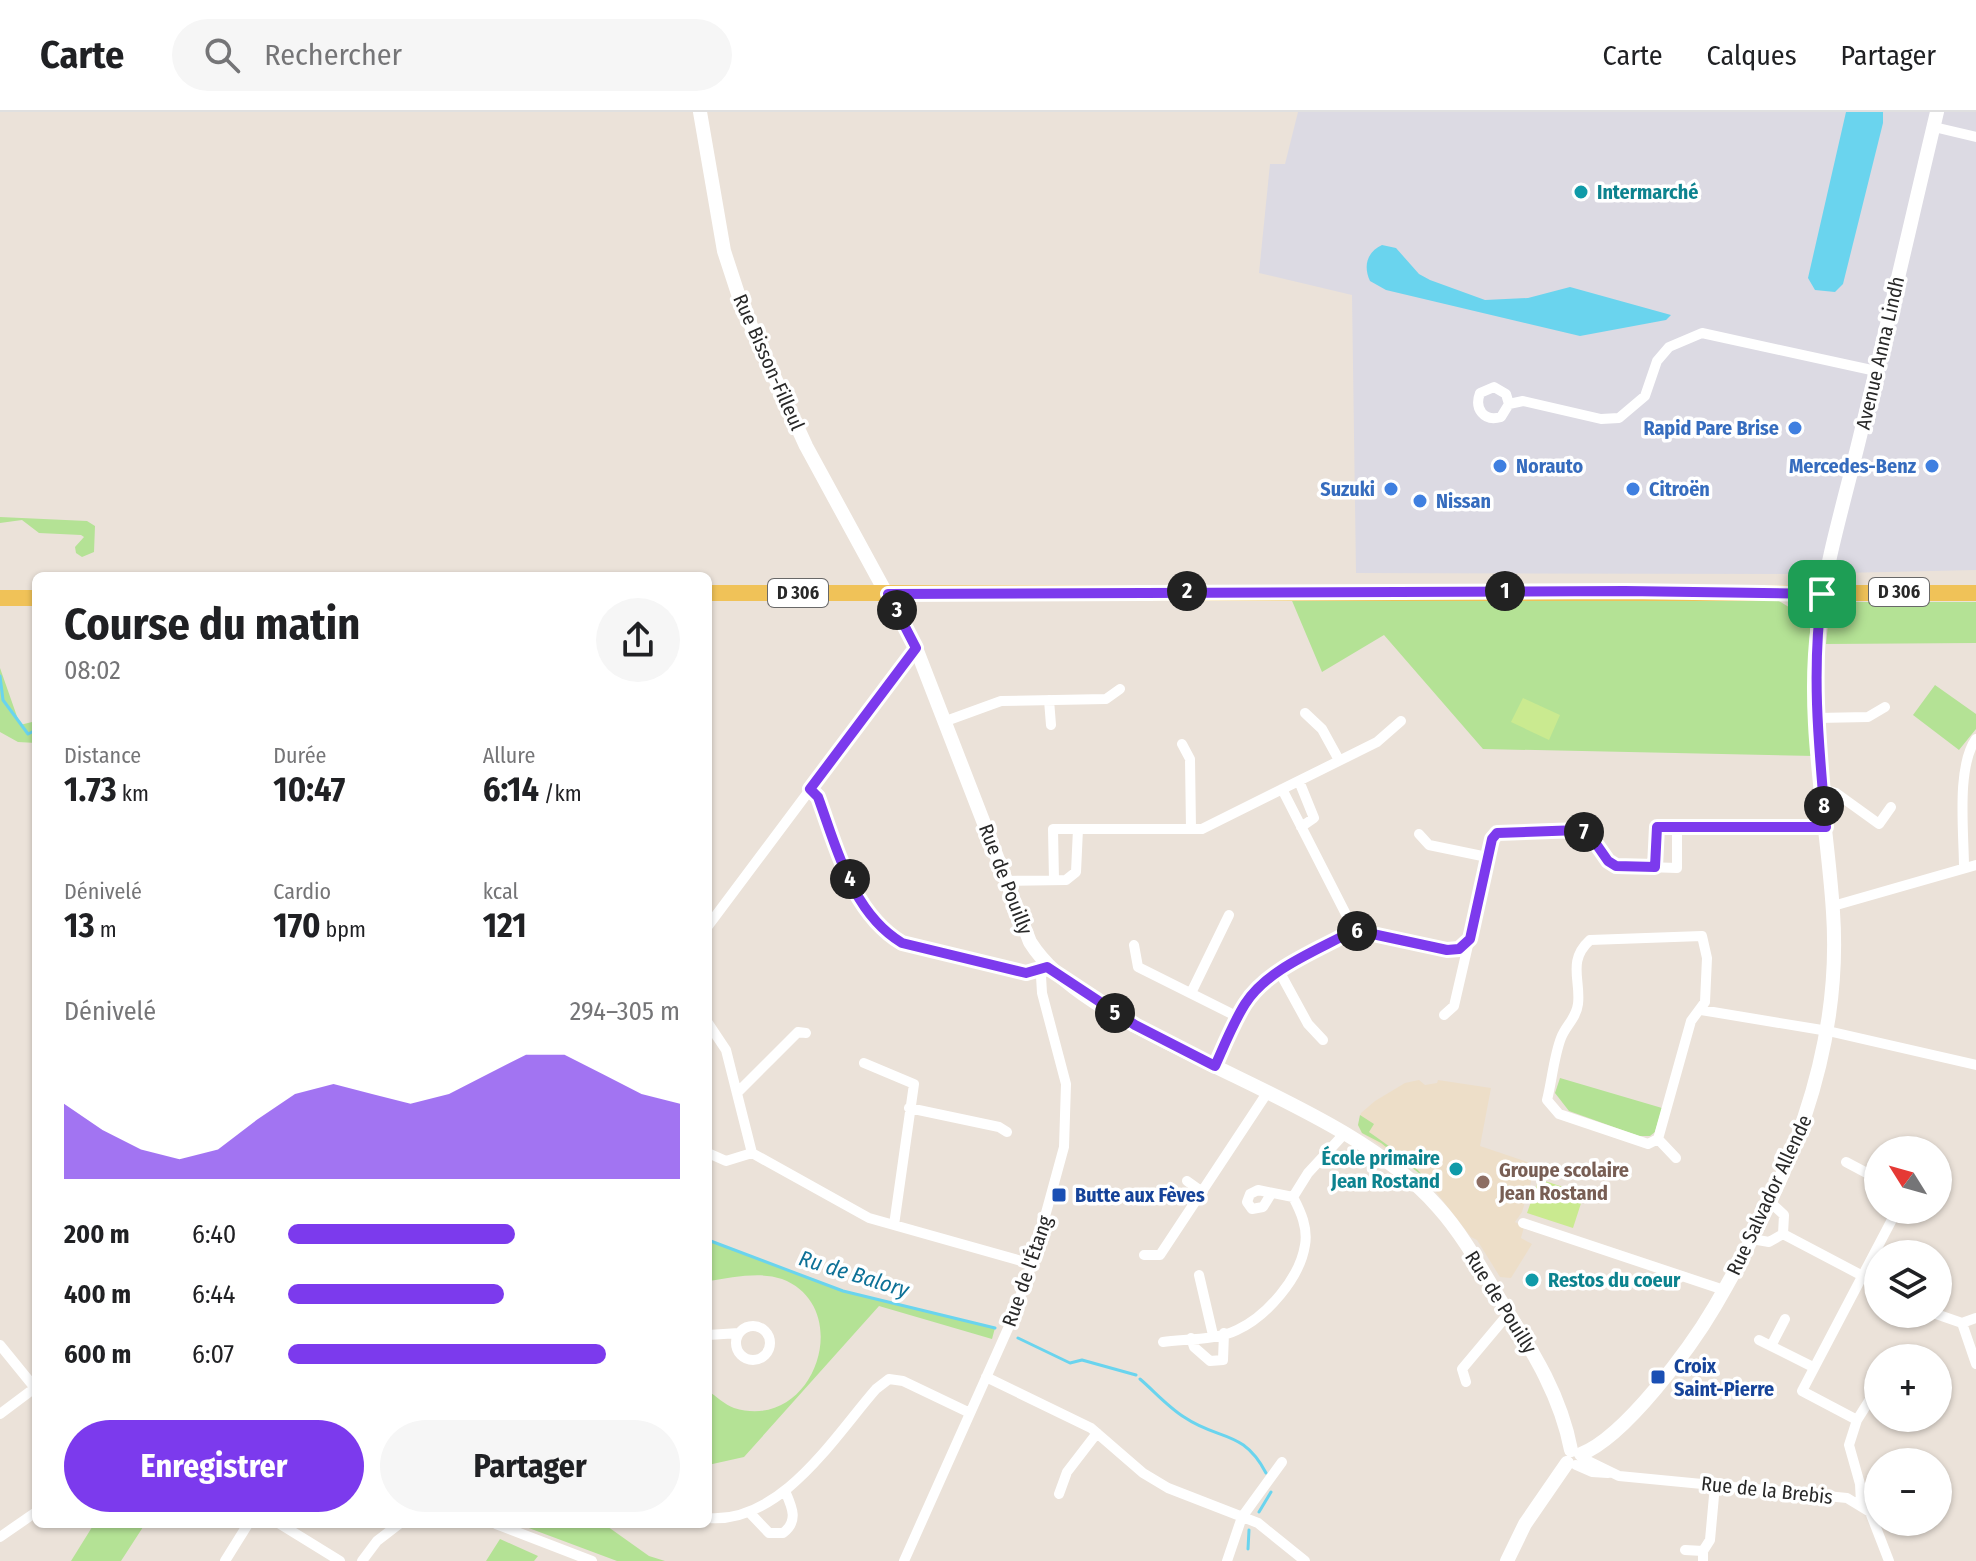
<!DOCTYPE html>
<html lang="fr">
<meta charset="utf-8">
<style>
:root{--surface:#fff;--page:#f6f6f6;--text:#202124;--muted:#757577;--line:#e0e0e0;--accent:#7c3aed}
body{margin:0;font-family:"Fira Sans Condensed",sans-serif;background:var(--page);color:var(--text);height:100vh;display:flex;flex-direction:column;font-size:30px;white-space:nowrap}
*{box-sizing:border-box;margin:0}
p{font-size:26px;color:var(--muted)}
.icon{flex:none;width:44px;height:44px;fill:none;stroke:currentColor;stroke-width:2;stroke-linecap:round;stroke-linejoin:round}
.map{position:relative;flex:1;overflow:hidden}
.side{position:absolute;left:32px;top:460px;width:680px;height:956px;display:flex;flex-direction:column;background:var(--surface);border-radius:12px;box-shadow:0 2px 6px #0004}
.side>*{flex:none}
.needle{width:52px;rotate:307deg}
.buttons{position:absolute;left:1864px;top:1024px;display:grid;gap:16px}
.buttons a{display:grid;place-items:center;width:88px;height:88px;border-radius:50%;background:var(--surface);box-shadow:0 2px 6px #0004;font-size:40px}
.pin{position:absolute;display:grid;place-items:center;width:68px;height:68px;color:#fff;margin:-34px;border-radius:16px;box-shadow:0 4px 12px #0006}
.km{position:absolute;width:40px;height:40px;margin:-20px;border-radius:50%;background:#222;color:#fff;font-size:22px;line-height:40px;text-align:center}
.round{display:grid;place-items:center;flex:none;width:84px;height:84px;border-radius:42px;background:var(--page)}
.overview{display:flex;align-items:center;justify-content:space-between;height:136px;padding:0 32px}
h1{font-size:44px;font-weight:700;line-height:60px}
.stats{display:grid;grid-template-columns:repeat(3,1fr);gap:12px;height:136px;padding:8px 32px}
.stats div{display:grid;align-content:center}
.stats b{font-size:34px;font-weight:700}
.stats small{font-size:22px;font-weight:400}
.stats p{font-size:22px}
.chart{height:224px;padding:16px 32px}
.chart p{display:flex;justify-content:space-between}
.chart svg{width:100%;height:144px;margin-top:8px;fill:var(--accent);opacity:.7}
.button{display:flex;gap:16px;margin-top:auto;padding:16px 32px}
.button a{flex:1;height:92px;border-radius:48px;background:var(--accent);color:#fff;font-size:32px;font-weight:700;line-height:92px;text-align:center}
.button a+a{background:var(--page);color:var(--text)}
ul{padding:0 32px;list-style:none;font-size:26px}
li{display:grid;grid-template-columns:128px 96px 1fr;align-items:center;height:60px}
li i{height:20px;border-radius:10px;background:var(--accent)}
header{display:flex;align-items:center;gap:48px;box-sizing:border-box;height:112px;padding:0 40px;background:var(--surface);border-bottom:2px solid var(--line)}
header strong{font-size:38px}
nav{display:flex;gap:44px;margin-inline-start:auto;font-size:28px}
.search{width:560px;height:72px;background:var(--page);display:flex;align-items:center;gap:20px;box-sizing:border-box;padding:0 28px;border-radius:44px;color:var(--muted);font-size:30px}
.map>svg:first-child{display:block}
</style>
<header>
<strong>Carte</strong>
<div class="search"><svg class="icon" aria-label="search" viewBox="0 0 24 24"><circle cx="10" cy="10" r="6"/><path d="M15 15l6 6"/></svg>Rechercher</div>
<nav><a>Carte</a><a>Calques</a><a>Partager</a></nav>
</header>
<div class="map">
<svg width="1976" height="1449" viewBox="0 0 1976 1449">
<rect width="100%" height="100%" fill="#ebe2d9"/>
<path fill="#dcdae3" d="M 1298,0 L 1976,0 L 1976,458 L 1798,462 L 1356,461 L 1352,183 L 1259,161 L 1270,52 L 1285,52 Z"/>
<path fill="#eddec8" d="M 1419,968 L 1425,973 L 1437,971 L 1438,968 L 1491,976 L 1480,1034 L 1536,1053 L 1522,1100 L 1515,1110 L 1524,1115 L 1521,1126 L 1532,1132 L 1511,1166 L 1500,1165 L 1477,1128 L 1471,1125 L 1436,1080 L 1439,1074 L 1362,1021 L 1358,1013 L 1361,1001 L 1375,989 L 1405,971 Z"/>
<path fill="#b4e295" d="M 0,405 L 87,409 L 95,414 L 94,440 L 82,445 L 76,441 L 75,435 L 84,425 L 81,423 L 39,421 L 22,408 L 0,411 Z
M 1290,484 L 1779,489 L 1810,508 L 1815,644 L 1483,637 L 1384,523 L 1322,560 Z
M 1848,490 L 1976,490 L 1976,531 L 1826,532 L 1828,513 Z
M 0,556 L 20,613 L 36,609 L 36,631 L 18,630 L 0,620 Z
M 1935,573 L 1976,602 L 1976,617 L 1959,638 L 1913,603 Z
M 1560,966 L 1662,996 L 1655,1020 L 1650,1024 L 1639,1024 L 1569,999 L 1555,981 Z
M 1360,1003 L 1374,1012 L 1369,1020 C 1389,1034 1411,1049 1425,1066 L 1381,1031 L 1362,1021 L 1358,1013 Z
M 708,1128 L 843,1179 L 995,1216 L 992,1227 L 879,1194 L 744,1345 L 708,1353 L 708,1279 C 716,1284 725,1293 734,1296 C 815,1321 856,1195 782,1167 C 759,1159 732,1166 708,1169 Z
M 94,1412 L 145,1412 L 121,1449 L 71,1449 Z
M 518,1412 L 604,1412 L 649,1444 L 665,1449 L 617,1449 Z
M 500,1427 L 538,1444 L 534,1449 L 486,1449 Z"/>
<path fill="#caea90" d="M 1523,586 L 1560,603 L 1549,628 L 1511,610 Z
M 1539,1067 L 1584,1082 L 1573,1116 L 1527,1101 Z"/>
<path fill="#6ad4ee" d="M 1846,0 L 1883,0 L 1883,11 L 1843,172 L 1835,180 L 1815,178 L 1808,166 Z
M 1382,133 L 1396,136 L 1419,162 L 1430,168 L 1485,188 L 1528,186 L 1570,175 L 1671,203 L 1666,208 L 1580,224 L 1386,178 L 1370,169 C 1363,154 1367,140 1382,133 Z"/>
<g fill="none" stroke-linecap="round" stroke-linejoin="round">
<path stroke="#6ad4ee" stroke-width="3" d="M 0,564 L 3,588 L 28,622 L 36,618
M 708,1128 L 843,1179 L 995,1216
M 1018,1226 L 1070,1251 L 1082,1248 L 1136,1263
M 1140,1267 C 1154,1279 1168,1295 1184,1305 C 1219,1329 1243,1317 1266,1361
M 1259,1400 L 1271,1380
M 1248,1437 L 1249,1418"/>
<path stroke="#fff" stroke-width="10" d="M 1934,15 L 1976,25
M 1509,292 L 1501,305 C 1484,310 1474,297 1480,281 L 1494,275 L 1506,282 L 1509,292 L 1523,289 L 1601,307 L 1619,306 L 1645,284 L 1657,249 L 1669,235 L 1702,221 L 1876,259
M 1049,588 L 1051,613
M 1305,601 L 1322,617 L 1339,648
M 1817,606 L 1868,605 L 1885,595
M 946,609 L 1001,589 L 1106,587 L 1120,577
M 1182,632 L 1190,647 L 1191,717
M 1299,669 L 1314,706 L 1301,715
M 810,677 L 818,685 C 837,737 852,802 902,831 L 1026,861 L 1046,856
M 1822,677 L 1836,681 L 1879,712 L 1891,695
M 1419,722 L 1429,733 L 1487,745
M 1655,755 L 1657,715 L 1826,715
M 1964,756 C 1964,721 1956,655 1976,627
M 1054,768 L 1053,717 L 1078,717
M 1006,769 L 1066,768 L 1076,760 L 1078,717 L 1202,717 L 1377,630 L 1401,609
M 1833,794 L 1976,753
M 708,814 L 916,536
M 1354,818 L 1447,838 L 1459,837 L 1470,827 L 1492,727 C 1501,716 1576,713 1588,722 C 1600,730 1602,746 1616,754 L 1677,756 L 1677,715
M 1702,824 L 1707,846 L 1705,890 L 1691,909 L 1658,1027 L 1648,1032 L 1559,1002 L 1547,988 C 1552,968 1554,944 1561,926 C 1566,913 1576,907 1578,892 C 1581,868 1567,849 1590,828 Z
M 1134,833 L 1138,855 L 1238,905
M 1279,859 L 1308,912 L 1323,928
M 1191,881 L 1229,803
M 1701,898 L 1828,919 L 1976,953
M 1444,903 L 1454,894 L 1469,829
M 708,911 L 726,938 L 752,1041 L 869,1106 L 1032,1152
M 864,951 L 914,972 L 894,1113
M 1215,954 C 1224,934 1233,911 1245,892 C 1268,856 1318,838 1354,818 L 1282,677
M 739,979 L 798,920 L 806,921
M 909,996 L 999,1015 L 1007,1020
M 1658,1027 L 1676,1046
M 708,1041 L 726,1049 L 752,1041
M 1846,1050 L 1878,1067
M 1187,1069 L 1201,1079
M 1271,1082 L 1263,1095 L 1252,1097 L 1247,1090 L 1250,1082 L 1258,1078 L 1293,1085
M 1523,1111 L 1724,1178
M 1783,1122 L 1878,1172
M 1752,1127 L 1769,1130 L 1783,1122 L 1784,1103 L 1770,1090
M 1144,1143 L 1160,1143 L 1267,981
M 1199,1163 L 1213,1223
M 1936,1202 L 1962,1211
M 1962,1211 L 1976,1252
M 1962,1211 L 1976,1206
M736 1231a17 17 0 1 1 34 0a17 17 0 1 1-34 0Z
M 708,1223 L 739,1221
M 1191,1226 L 1194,1235 L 1210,1249 L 1223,1248 L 1224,1221
M 1759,1228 L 1813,1255
M 1163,1230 C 1185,1227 1217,1228 1237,1218 C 1267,1204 1300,1166 1305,1133 C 1308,1116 1301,1100 1293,1085 L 1308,1061 L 1344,1022
M 0,1233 L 35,1276
M 1771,1234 L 1785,1207
M 986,1265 L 1091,1316 L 1143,1361 L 1168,1376 L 1258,1411 L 1305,1449
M 1466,1270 L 1462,1257 L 1509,1201
M 1878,1285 L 1869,1289 L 1857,1308 L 1802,1279 L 1897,1098
M 0,1302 L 36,1275
M 1916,1306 L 1919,1307
M 1857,1308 L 1849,1333 L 1860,1372 L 1861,1391
M 1582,1346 L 1619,1364 L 1847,1386 L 1870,1400 L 1889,1449
M 1576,1353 L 1592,1360 L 1608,1361
M 1059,1382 L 1067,1360 L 1097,1321
M 749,1400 L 769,1421 L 783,1421 C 799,1409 792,1395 785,1379
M 708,1406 C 781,1412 834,1325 876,1277 L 889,1267 L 903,1269 L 970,1301
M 280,1412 L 340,1449
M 496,1412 L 592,1449
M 0,1425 L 36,1400
M 1685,1438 L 1703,1439
M 225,1449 L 248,1412
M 362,1449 L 377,1429 L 399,1412
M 904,1449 L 1010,1212 L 1032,1152 L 1064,1035 L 1066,972 L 1042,881 L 1041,864 L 1047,855
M 1227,1449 L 1242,1405 L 1282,1350
M 1703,1449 L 1703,1439 L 1710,1428 L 1715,1373"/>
<path stroke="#fff" stroke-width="14" d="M 700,0 L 724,139 L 742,194 L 806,334 L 916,536 L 1030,830 C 1062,881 1139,916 1192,943 C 1273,984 1377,1026 1438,1095 C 1465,1125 1484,1162 1505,1196 C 1534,1241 1561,1285 1571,1338
M 1581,1342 C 1625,1325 1691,1235 1715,1194 C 1786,1072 1843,944 1833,800 C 1827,706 1805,607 1818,512 C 1826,447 1847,380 1862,316 C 1888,211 1912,105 1937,0
M 1507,1449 L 1525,1412 L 1567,1351"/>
<path stroke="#f0c258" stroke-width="16" d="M 708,481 L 1976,481
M 0,486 L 36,486"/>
</g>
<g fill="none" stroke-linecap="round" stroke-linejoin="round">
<defs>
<path id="route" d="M 1625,479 L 1822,482 C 1811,560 1819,637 1826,715 L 1657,715 L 1655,755 L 1616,754 L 1608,749 L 1592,726 L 1580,718 L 1497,721 L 1492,727 L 1470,827 L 1459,837 L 1447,838 L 1354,818 C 1319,838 1268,856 1245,892 C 1233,911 1224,934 1215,954 L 1135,913 L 1047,855 L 1026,861 L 902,831 C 852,801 837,737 818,685 L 810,677 L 916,536 L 888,482 Z"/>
</defs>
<use href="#route" stroke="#fff" stroke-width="16"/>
<use href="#route" stroke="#7c3aed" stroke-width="10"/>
</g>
<g fill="#0f9aa8" stroke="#fff" stroke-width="3">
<circle cx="1581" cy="80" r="8"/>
<circle cx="1456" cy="1057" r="8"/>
<circle cx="1532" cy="1168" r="8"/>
</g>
<g fill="#3f7fe0" stroke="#fff" stroke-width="3">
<circle cx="1795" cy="316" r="8"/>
<circle cx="1500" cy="354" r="8"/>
<circle cx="1932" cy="354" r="8"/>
<circle cx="1391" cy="377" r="8"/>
<circle cx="1633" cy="377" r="8"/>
<circle cx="1420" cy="389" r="8"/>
</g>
<circle fill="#8d6e63" stroke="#fff" stroke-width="3" cx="1483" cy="1070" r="8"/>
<g fill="#1a4fb4" stroke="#fff" stroke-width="3">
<rect x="1051" y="1075" width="16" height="16" rx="4"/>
<rect x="1650" y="1257" width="16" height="16" rx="4"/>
</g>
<g text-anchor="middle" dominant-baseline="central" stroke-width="7" stroke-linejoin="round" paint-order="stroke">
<g fill="#fff" stroke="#686868" stroke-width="2">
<rect x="1869" y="466" width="60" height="28" rx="6"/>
<rect x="768" y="467" width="60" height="28" rx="6"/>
</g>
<g font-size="18" font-weight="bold" fill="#282828">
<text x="1899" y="480">D 306</text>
<text x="798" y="481">D 306</text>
</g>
<g font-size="20" font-weight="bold" fill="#0d838f" stroke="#fff" text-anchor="start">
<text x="1597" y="80">Intermarché</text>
<text x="1440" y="1046" text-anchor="end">École primaire<tspan x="1440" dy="23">Jean Rostand</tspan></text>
<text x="1548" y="1168">Restos du coeur</text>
</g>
<g font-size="20" fill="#282828" stroke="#fff">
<text transform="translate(1880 241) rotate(-77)">Avenue Anna Lindh</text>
<text transform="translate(769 250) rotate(66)">Rue Bisson-Filleul</text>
<text transform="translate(1006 767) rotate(69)">Rue de Pouilly</text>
<text transform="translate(1769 1083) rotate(-65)">Rue Salvador Allende</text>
<text transform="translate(1027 1159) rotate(-71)">Rue de l'Étang</text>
<text transform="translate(1501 1190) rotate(58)">Rue de Pouilly</text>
<text transform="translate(1767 1378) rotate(6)">Rue de la Brebis</text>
</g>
<g font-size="20" font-weight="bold" fill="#366cbe" stroke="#fff" text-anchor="end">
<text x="1779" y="316">Rapid Pare Brise</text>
<text x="1516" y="354" text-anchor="start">Norauto</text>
<text x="1916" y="354">Mercedes-Benz</text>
<text x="1375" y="377">Suzuki</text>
<text x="1649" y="377" text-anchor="start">Citroën</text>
<text x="1436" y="389" text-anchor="start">Nissan</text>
</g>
<g font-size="20" font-weight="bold" fill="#785e54" stroke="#fff" text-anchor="start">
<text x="1499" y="1058">Groupe scolaire<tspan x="1499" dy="23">Jean Rostand</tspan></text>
</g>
<g font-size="20" font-weight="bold" fill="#164399" stroke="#fff" text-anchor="start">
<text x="1075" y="1083">Butte aux Fèves</text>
<text x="1674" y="1254">Croix<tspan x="1674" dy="23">Saint-Pierre</tspan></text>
</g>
<g font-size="22" font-style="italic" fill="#0d7197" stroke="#fff">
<text transform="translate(854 1162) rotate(17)">Ru de Balory</text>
</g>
</g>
</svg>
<div class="buttons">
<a><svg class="needle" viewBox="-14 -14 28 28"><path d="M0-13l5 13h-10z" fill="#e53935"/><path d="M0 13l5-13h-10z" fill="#757577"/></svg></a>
<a><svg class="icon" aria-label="layers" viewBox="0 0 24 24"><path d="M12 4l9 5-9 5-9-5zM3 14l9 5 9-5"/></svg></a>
<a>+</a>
<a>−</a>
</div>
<div class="pin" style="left:1822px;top:482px;background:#1e9e55"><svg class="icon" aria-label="arrive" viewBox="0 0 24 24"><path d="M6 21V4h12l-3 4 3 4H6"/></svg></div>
<b class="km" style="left:1505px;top:479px">1</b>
<b class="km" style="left:1187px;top:479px">2</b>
<b class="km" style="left:897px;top:498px">3</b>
<b class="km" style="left:850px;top:767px">4</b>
<b class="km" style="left:1115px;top:901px">5</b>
<b class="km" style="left:1357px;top:819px">6</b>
<b class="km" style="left:1584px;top:720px">7</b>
<b class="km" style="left:1824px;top:694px">8</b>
<section class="side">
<div class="overview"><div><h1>Course du matin</h1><p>08:02</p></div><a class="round"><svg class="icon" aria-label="share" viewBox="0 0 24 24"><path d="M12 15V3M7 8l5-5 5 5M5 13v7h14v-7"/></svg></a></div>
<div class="stats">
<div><p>Distance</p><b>1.73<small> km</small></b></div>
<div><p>Durée</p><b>10:47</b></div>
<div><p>Allure</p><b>6:14<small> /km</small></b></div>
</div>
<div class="stats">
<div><p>Dénivelé</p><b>13<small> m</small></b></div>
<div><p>Cardio</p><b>170<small> bpm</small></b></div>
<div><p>kcal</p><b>121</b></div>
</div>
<div class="chart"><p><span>Dénivelé</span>294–305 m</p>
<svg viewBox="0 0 160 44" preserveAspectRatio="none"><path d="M0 44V21L10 29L20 35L30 38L40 35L50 26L60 18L70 15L80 18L90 21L100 18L110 12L120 6L130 6L140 12L150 18L160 21V44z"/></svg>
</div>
<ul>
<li><b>200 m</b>6:40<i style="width:58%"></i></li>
<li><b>400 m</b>6:44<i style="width:55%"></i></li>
<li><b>600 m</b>6:07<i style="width:81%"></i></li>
</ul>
<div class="button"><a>Enregistrer</a><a>Partager</a></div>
</section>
</div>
